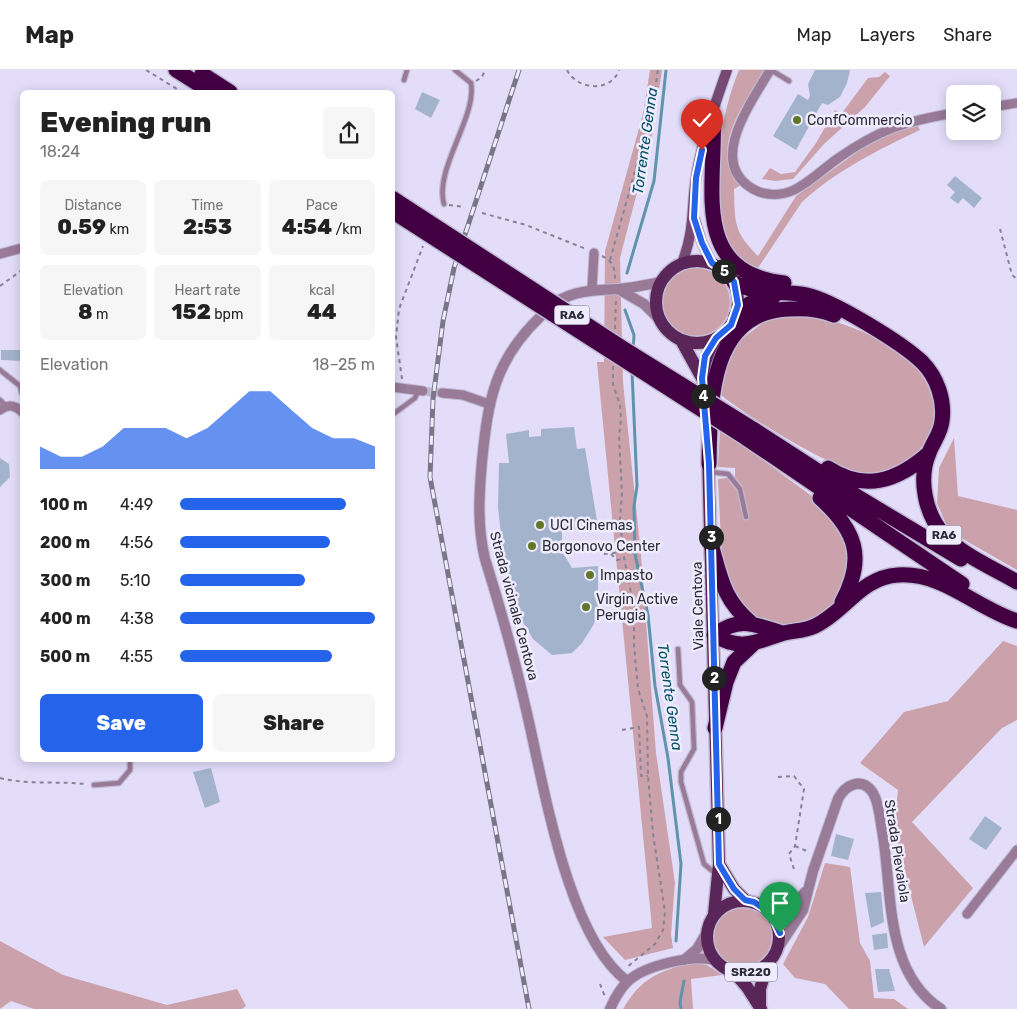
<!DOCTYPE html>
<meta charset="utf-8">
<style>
:root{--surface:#fff;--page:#f6f6f6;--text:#222;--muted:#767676;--line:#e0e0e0;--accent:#2563eb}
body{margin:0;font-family:Rubik,sans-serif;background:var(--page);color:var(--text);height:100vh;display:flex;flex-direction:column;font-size:19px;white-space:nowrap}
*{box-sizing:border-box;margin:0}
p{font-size:16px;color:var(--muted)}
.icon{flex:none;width:28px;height:28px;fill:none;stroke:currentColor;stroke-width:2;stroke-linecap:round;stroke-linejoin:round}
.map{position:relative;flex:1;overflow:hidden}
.details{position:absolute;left:20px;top:20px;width:375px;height:672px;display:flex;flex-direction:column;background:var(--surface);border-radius:8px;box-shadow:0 2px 12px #0003}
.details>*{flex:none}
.buttons{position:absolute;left:946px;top:15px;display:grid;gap:10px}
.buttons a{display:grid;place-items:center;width:55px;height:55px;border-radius:8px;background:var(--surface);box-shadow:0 2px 12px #0003;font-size:25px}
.pin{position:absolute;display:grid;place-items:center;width:42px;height:42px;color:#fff;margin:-51px -21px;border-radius:50% 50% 50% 0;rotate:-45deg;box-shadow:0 0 5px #0007}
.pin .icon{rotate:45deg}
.km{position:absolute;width:25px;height:25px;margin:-12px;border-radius:50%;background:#222;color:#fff;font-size:14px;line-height:25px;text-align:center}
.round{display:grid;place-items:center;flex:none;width:52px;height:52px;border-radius:8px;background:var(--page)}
.summary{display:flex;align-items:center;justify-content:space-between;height:85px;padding:0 20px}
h1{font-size:28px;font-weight:800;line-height:38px}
.figures{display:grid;grid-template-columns:repeat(3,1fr);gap:8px;height:85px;padding:5px 20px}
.figures div{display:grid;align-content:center;border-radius:8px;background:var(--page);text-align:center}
.figures b{font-size:21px;font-weight:800}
.figures small{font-size:14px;font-weight:400}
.figures p{font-size:14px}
.chart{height:140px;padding:10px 20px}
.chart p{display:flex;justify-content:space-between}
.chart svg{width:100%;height:90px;margin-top:5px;fill:var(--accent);opacity:.7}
.primary-button{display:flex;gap:10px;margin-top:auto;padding:10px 20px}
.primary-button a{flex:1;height:58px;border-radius:8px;background:var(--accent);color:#fff;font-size:20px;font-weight:800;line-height:58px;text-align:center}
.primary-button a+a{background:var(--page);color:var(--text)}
ul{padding:0 20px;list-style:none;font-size:16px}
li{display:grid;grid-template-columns:80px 60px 1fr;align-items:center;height:38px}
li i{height:12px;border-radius:6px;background:var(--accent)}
header{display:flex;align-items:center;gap:30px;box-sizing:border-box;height:70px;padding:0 25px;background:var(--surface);border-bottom:1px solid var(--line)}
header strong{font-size:24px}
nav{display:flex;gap:28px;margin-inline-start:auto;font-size:18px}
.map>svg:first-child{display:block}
</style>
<header>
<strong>Map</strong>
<nav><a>Map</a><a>Layers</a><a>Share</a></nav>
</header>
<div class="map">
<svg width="1017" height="939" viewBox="0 0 1017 939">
<rect width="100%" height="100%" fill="#e3ddfa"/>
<path fill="#cba2ab" d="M 650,0 L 662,0 L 653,61 L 620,188 L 623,312 L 641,485 L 656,683 L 675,813 L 671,864 L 673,878 L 625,890 L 603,867 L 652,858 L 597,292 L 604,292 L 605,181 L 643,44 Z
M 739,0 L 764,0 C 745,34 707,79 741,115 L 734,119 C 735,152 733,161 758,186 L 796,126 L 864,77 L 892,63 L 918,56 L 920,60 C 878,80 837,100 802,132 L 756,201 C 745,194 735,188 729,176 C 705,130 720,46 739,0 Z
M 885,2 L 890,6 L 865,37 L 824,74 L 793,109 L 775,111 L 762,109 L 770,98 L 781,104 L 795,102 L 816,73 L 835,40 L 842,43 L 868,8 L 879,7 Z
M662 232a34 34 0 1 1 68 0a34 34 0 1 1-68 0Z
M 804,243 C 853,255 927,279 934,337 C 936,354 933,364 921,378 C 910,391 892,405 873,406 C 844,407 746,346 721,325 L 726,292 L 739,271 L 768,249 Z
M 720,358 L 817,430 L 844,460 L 850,486 L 848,514 L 830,539 L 803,554 L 773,556 L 750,544 L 733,527 L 722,491 L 718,409 L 735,407 L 735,398 L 718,397 Z
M 954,368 L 958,426 L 1017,440 L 1017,500 L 949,461 L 937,433 L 939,398 Z
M 1003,571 L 1017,576 L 1017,650 L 1002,658 L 912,752 L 973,818 L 924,877 L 894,759 L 898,720 L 860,693 L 904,642 L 948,631 Z
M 825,793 L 850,797 L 860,873 L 870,891 L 874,928 L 894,929 L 908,939 L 849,939 L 825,914 L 795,908 L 783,894 L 808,847 Z
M714 867a29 29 0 1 1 58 0a29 29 0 1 1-58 0Z
M 0,871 L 63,905 L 167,935 L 237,919 L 246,936 L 242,939 L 34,939 L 11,931 L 0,939 Z
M 691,892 L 707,895 L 722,905 L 691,909 L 693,939 L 623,939 C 642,907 657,903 691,892 Z"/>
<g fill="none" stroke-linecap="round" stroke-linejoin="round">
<path stroke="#5f94aa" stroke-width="3" d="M 627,203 L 654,111 L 666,0
M 625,240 L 634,265 L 633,280
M 632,301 L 637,416 L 634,436 L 635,484 L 648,545 L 655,616 L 668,688 L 681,794 L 676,871
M 681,939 L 680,932 L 684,911"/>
</g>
<path fill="#a4b3cc" d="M 815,0 L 850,0 L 847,13 L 840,27 L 828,35 L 822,33 L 796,80 L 773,66 L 798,24 L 808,30 L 810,26 L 808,14 Z
M 422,22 L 440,30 L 431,48 L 415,39 Z
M 955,106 L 982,128 L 974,138 L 963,128 L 958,134 L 950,128 L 955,122 L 947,115 Z
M 1,280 L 22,280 L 22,291 L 1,290 Z
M 574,357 L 577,379 L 585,378 L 598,457 L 562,461 L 562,481 L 572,498 L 598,496 L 598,538 L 594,554 L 582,573 L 572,583 L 552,585 L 533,569 L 521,549 L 504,493 L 498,437 L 499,393 L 509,393 L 506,364 L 529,360 L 529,367 L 541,366 L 541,359 Z
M 0,388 L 9,394 L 10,407 L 0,417 Z
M 211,698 L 220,732 L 205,738 L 193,702 Z
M 985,746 L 1002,758 L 986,780 L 969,769 Z
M 836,764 L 854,769 L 848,790 L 831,786 Z
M 881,822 L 884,852 L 871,858 L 865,823 Z
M 887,863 L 888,878 L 874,880 L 872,865 Z
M 875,899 L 889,899 L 895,921 L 878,922 Z"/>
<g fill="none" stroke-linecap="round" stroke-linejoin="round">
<path stroke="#bfb9d3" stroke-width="9" stroke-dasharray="9 4.5" stroke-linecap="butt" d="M 423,321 L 442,323"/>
<defs>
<path id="service" d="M 771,0 L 789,11
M 404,10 L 407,0
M 444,134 C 434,99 477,47 471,13 L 455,0
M 0,300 L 20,316 L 22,324
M 0,330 L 6,336
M 392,345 L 415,328 L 418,321
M 710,402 L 728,404 L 740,419 L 746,447
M 678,579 L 680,615 L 692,632 L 694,679 L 681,702 L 681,712 L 704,794 L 716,804
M 94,715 L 119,713 L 130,700 L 130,690"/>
<path id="minor" d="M 770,0 C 752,32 706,92 753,119 C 765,126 781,126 794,120 C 809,113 823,99 837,89 C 878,60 905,51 955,43
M 992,37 L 1017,33
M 0,184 L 22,178
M 592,219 L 594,183
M 392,317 L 423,321
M 442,323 L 463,325 L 489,334
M 0,340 C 8,334 15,335 22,342
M 967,844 L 1017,780"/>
<path id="tertiary" d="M 618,219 L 644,234 L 659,249
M 765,837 C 784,841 793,838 805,822
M 778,878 L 803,840 L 813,801 L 838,729 C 845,715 862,706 873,723 C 879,733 880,749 882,760 C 893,820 883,901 941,939
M 684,890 L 697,879 L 707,862
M 627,911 C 566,866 543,709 525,635 C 514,586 500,537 485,489 C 477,456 479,425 482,391 C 488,331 494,291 540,247 C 545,242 550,235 556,232 C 576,220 597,220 619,219 C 632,218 646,215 660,212
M 610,939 C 614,930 619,920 627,912 C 643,896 695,883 716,891"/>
<path id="secondary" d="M 695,150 L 702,173 L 712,193
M 682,193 C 695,160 691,140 696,107 C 702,71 715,34 727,0"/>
<path id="primary" d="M656 232a41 41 0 1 1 82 0a41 41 0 1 1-82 0Z
M 681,270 L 702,308
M 704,335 C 702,305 701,294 716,268
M 708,385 L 719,794 L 714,844
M 719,794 L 734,819 L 745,830
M707 867a36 36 0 1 1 72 0a36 36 0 1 1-72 0Z
M 734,902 L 747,917 L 761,939
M 760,938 L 760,919 L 767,895"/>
<path id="motorway" d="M 176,0 L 211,22
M 202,4 L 230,22
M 713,46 C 717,114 688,202 784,213
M 734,212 C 756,226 782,220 807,225 C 834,231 902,273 922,292 C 937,307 945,330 942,351 C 941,363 933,372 929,383 C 918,409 925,444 944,465 C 962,485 993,498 1017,512
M 736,246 L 749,234 L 774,226
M 753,359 L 861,429 L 961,489
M 746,368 L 962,514
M 709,394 C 710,336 708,241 789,239 C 805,238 820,239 834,245
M 828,398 C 865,422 897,411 928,384
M 820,428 C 856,460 866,488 842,532
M 711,474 C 721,509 723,529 751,553
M 782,563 C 754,554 739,546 714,565 C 739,580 752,574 778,565 C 790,560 803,562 815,556 C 845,542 861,507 898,505 C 943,502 976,538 1017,551
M 715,658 L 726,612 L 734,592 L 753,574"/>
</defs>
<use href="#service" stroke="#bfb9d3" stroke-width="7"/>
<use href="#minor" stroke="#bfb9d3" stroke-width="11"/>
<use href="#tertiary" stroke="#bfb9d3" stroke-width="12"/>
<use href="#secondary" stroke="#bfb9d3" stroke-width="12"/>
<use href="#primary" stroke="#bfb9d3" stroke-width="15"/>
<use href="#motorway" stroke="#bfb9d3" stroke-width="18"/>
<path stroke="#878397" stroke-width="2" stroke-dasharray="4 4" stroke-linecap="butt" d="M 146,0 L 182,22
M 567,0 C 577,20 611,23 619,0
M 476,11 L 482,7 L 485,0
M 449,135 L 464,137
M 482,143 L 526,155 L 586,179
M 1000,159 L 1012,205 L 1017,209
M 602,186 C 613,191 615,198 615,210
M 610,190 L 652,41 L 658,0
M 0,216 L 22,200
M 615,259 L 616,229
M 613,296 L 613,314 L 620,335 L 621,350 L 619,366 L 622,424 L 620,449 L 623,482 L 634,538 L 634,575 L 638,619 L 647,646 L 648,706 L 653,764 L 665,842 L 663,860 L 655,874 L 626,898
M 402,309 L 396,267 L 399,239 L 423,176
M 604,484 L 623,482
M 611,484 L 617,490 L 624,489
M 622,660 L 639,657 L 641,706 L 648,706
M 778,707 L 794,706 L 804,719 L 795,776 L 789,784 L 794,799
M 0,708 C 28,715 58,711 87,714
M 795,776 L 809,782
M 600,914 L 605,927"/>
<use href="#service" stroke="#997a97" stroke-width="4.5"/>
<use href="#minor" stroke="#997a97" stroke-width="9"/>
<use href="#tertiary" stroke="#997a97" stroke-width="10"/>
<use href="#secondary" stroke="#754973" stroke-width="10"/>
<use href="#primary" stroke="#5a2558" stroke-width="12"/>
<use href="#motorway" stroke="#420042" stroke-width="15"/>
<defs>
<path id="rail" d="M 519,0 L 454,198 L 443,251 L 433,329 L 430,407 L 529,939"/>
</defs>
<use href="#rail" stroke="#797688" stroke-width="5"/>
<use href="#rail" stroke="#efecfe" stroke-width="3" stroke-dasharray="9" stroke-linecap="butt"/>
<defs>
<path id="motorway-bridge" d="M 392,128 L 624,279 L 753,359
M 392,141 L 746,368"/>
</defs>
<use href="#motorway-bridge" stroke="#bfb9d3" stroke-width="18" stroke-linecap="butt"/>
<use href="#motorway-bridge" stroke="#420042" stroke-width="15"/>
</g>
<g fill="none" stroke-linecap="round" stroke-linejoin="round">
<defs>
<path id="route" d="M 702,80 L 696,108 L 694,148 L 702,173 L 712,193 L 728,204 L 734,212 L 738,235 L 731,255 L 716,268 L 705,286 L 702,308 L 709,394 L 719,794 L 734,819 L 745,830 L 754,832 L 771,843 L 780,863"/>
</defs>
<use href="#route" stroke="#fff" stroke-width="10"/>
<use href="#route" stroke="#2563eb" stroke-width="6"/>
</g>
<g fill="#627728" stroke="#efecfe" stroke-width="2">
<circle cx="797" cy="50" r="5"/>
<circle cx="540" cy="455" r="5"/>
<circle cx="532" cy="476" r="5"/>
<circle cx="590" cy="505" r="5"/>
<circle cx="586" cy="537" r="5"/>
</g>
<g text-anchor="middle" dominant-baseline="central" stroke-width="5" stroke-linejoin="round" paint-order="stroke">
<g fill="#efecfe" stroke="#676572" stroke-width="1">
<rect x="554.5" y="235.5" width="35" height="19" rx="4"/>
<rect x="926.5" y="455.5" width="35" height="19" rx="4"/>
<rect x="725" y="892.5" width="52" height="19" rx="4"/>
</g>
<g font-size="12" font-weight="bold" fill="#2d2b36">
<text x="572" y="245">RA6</text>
<text x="944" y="465">RA6</text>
<text x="751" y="902">SR220</text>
</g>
<g font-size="14" fill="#2d2b36" stroke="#efecfe" text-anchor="start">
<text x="807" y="50">ConfCommercio</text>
<text x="550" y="455">UCI Cinemas</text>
<text x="542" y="476">Borgonovo Center</text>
<text x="600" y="505">Impasto</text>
<text x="596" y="529">Virgin Active<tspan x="596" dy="16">Perugia</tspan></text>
</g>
<g font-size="14" fill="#2d2b36" stroke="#efecfe">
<text transform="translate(514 536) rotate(75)">Strada vicinale Centova</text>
<text transform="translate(698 536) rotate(-91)">Viale Centova</text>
<text transform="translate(897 781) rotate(81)">Strada Pievaiola</text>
</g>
<g font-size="15" font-style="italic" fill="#045168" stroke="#efecfe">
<text transform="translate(645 71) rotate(-82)">Torrente Genna</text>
<text transform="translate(670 627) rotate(82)">Torrente Genna</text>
</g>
</g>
</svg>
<div class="buttons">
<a><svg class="icon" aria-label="layers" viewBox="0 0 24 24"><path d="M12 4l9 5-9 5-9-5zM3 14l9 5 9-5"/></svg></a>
</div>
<div class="pin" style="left:780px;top:863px;background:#1e9e55"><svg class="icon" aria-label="arrive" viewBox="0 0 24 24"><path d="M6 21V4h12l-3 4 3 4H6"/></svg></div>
<div class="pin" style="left:702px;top:80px;background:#d93025"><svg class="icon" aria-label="check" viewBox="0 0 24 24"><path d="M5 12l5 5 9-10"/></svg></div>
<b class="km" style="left:718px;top:749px">1</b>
<b class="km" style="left:714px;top:608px">2</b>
<b class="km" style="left:711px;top:467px">3</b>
<b class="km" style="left:703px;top:326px">4</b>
<b class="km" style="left:724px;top:201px">5</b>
<section class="details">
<div class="summary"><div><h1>Evening run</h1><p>18:24</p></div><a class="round"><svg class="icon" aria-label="share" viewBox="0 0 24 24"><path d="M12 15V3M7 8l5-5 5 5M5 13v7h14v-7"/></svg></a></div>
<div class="figures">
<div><p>Distance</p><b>0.59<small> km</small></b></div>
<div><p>Time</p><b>2:53</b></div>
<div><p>Pace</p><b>4:54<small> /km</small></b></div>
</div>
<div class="figures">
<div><p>Elevation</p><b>8<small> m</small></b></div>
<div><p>Heart rate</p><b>152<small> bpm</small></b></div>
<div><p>kcal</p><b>44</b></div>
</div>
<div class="chart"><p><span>Elevation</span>18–25 m</p>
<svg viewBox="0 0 160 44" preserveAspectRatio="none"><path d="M0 44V33L10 38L20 38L30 33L40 24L50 24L60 24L70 29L80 24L90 15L100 6L110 6L120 15L130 24L140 29L150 29L160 33V44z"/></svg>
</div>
<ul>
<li><b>100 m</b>4:49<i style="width:85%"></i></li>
<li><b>200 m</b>4:56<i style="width:77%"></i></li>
<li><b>300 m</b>5:10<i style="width:64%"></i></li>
<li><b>400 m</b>4:38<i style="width:100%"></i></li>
<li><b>500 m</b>4:55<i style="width:78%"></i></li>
</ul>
<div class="primary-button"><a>Save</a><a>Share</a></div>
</section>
</div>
